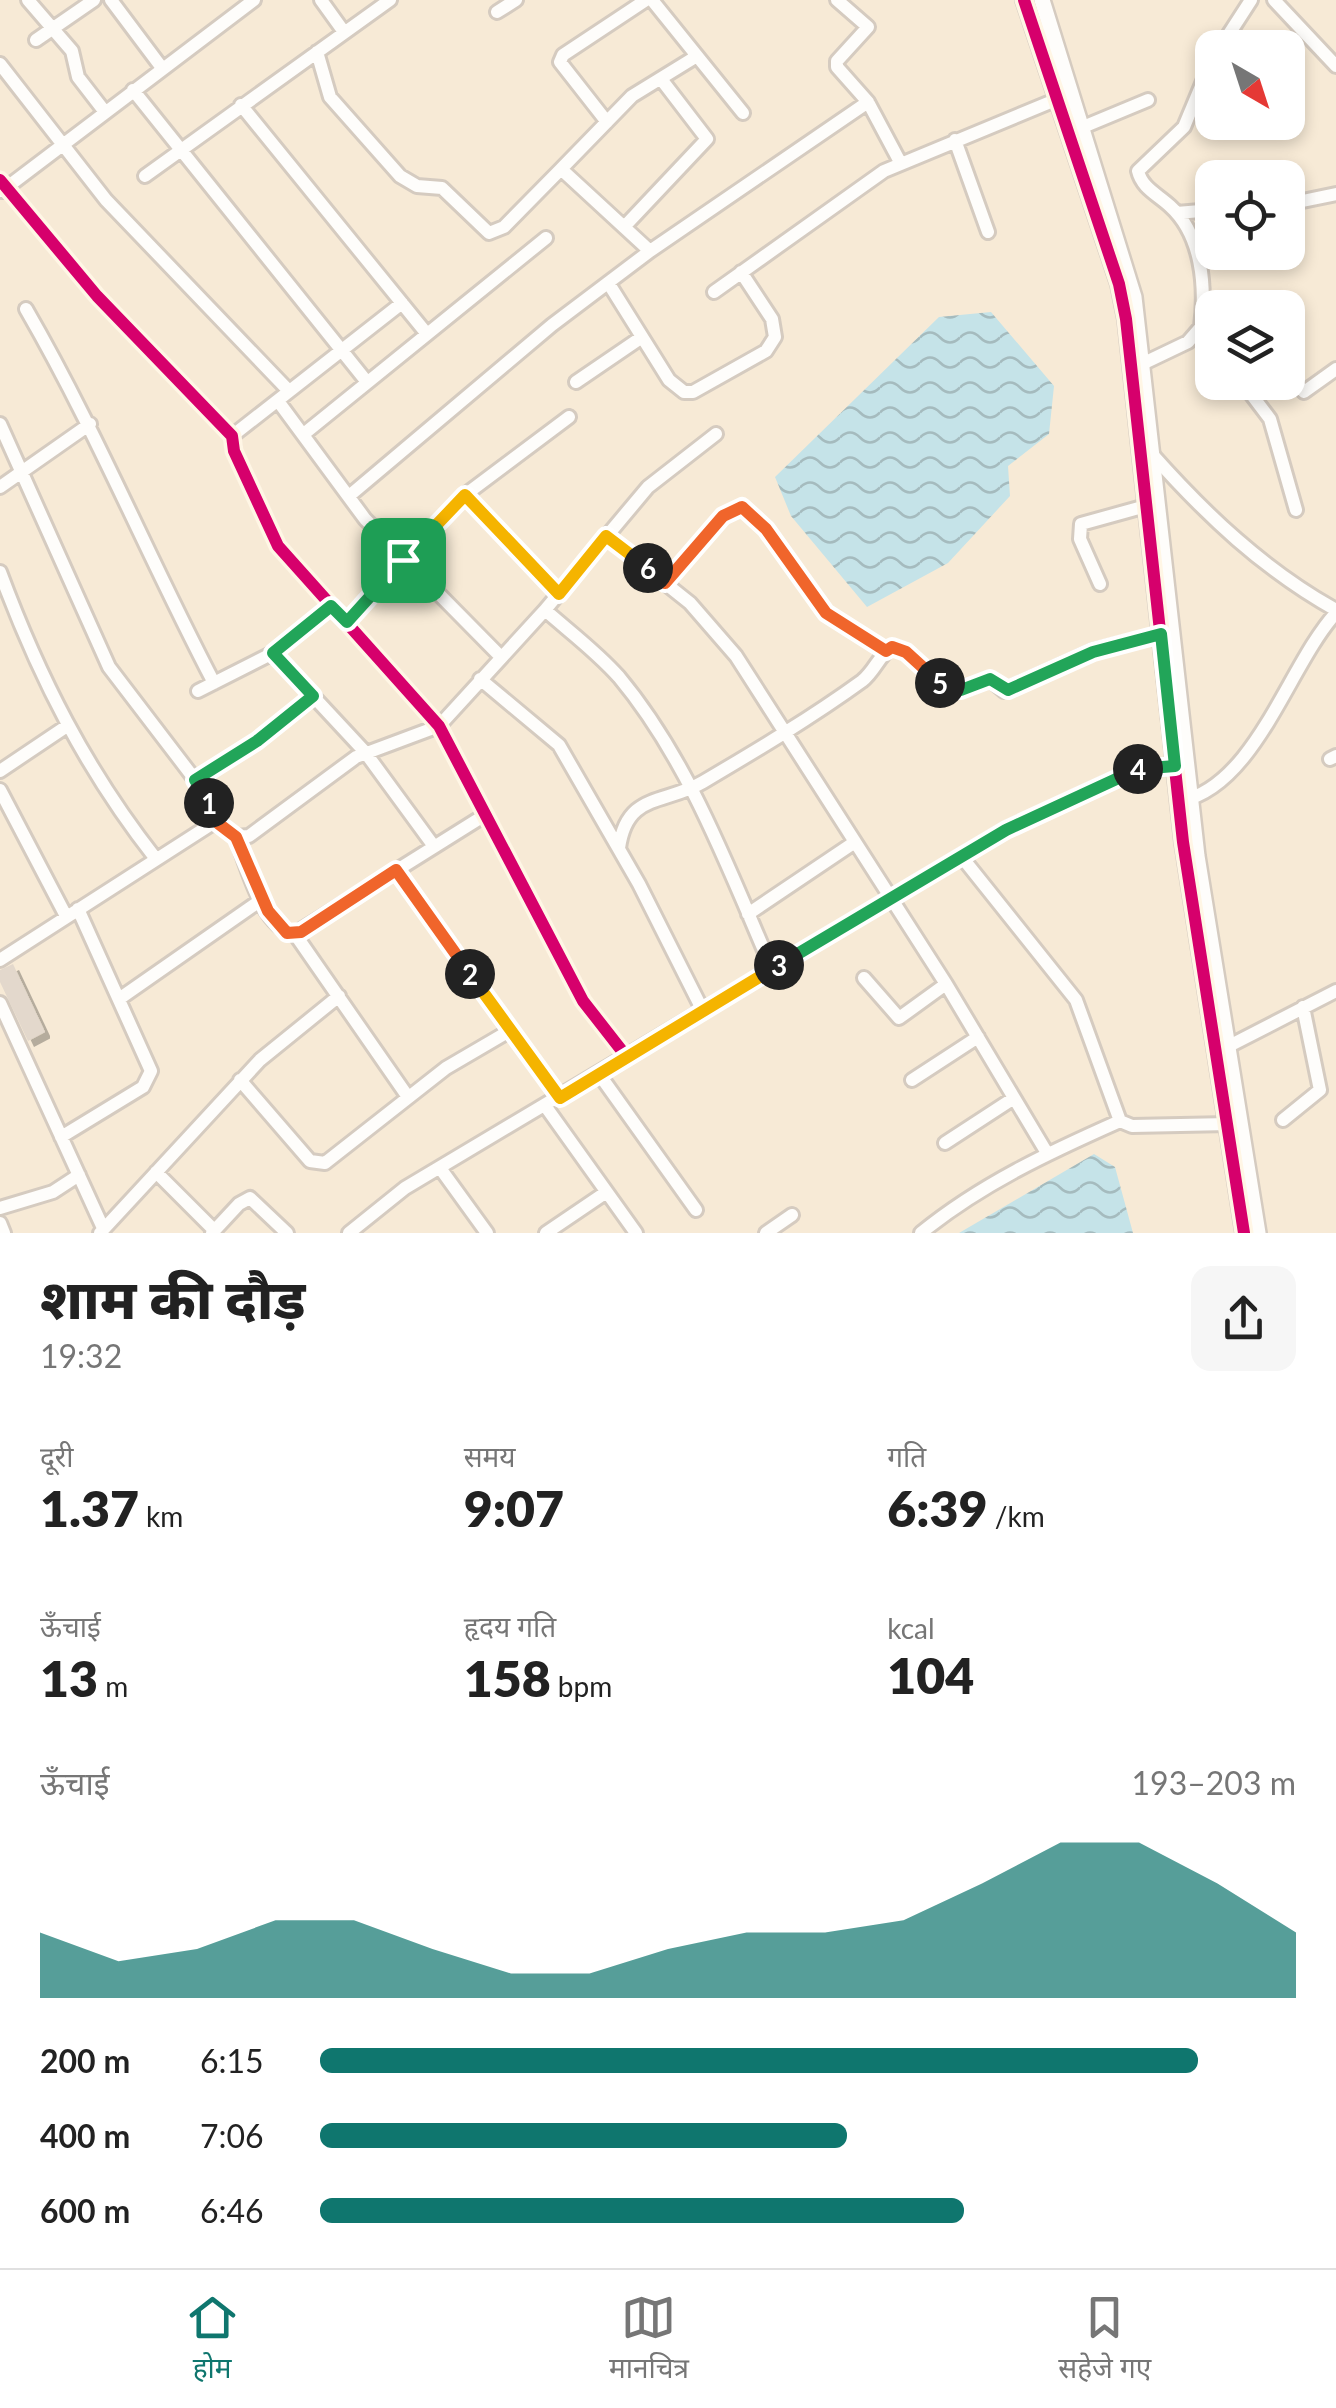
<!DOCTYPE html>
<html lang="hi">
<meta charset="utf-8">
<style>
:root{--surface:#fff;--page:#f6f6f6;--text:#222;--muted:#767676;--line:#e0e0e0;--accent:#0f766e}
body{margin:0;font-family:Lato,"Noto Sans Devanagari",sans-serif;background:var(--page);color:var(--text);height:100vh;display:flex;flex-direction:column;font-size:38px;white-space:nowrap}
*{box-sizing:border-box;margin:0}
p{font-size:32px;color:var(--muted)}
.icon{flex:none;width:55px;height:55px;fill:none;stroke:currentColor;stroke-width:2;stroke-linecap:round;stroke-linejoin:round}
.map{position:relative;height:1233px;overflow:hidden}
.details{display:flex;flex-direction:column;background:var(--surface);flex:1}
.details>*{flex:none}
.needle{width:65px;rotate:141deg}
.tools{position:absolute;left:1195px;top:30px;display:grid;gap:20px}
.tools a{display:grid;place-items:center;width:110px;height:110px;border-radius:20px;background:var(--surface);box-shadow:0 5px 15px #0003;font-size:50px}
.pin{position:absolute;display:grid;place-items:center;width:85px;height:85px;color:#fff;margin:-42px;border-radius:20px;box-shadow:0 5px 15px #0006}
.km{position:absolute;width:50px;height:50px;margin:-25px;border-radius:50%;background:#222;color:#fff;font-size:28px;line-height:50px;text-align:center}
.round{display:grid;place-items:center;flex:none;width:105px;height:105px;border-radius:20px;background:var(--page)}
.overview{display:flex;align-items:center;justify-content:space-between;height:170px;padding:0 40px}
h1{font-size:55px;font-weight:800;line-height:75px}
.figures{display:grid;grid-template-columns:repeat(3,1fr);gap:15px;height:170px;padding:10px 40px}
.figures div{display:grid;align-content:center}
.figures b{font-size:50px;font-weight:800}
.figures small{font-size:28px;font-weight:400}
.figures p{font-size:28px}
.chart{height:280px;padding:20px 40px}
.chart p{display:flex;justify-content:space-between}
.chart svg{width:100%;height:180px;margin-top:10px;fill:var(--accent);opacity:.7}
ul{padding:0 40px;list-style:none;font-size:32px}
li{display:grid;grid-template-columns:160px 120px 1fr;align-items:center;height:75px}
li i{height:25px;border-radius:12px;background:var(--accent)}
.tab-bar{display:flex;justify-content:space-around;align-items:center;height:140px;border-top:2px solid var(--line);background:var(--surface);font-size:28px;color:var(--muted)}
.tab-bar a{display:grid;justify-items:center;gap:5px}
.tab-bar .selected{color:var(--accent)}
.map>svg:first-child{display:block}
</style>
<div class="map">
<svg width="1336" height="1233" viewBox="0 0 1336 1233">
<defs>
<pattern id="water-waves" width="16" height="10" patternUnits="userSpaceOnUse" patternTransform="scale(2.5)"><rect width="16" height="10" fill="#c5e3e8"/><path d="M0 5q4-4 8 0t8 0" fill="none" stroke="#a5bbbe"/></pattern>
<filter id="shadow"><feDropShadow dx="6" dy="6" stdDeviation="0" flood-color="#0004"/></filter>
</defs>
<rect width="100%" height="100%" fill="#f6f0e4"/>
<path fill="#f7ead6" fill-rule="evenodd" d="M 0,0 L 1336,0 L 1336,1233 L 0,1233 ZM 1212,48 L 1288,48 L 1288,122 L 1212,122 ZM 1212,178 L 1288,178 L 1288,252 L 1212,252 ZM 1212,308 L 1288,308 L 1288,382 L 1212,382 Z"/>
<path fill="url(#water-waves)" d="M 991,312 L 1054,386 L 1049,434 L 1008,466 L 1010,496 L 948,563 L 867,607 L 791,516 L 775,477 L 939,317 Z
M 1094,1154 L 1115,1167 L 1133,1233 L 959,1233 Z"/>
<path fill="#e3d8cc" filter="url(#shadow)" d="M 13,964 L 45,1032 L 28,1041 L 0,982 L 0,970 Z"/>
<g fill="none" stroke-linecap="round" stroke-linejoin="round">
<defs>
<path id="minor" d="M 28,0 L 72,51 L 78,77 L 105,112
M 111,0 L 162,68
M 321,0 L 344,32
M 652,0 L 743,113
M 837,0 L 868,27 L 837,61 L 837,67 L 868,102 L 900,162
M 1274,0 L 1336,66
M 497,12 L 516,0
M 36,40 L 94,0
M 1220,48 L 1251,0
M 317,52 L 330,97 L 400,176 L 417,186 L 442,188 L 489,233 L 504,227 L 561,169
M 0,64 L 106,200 L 289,391
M 133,90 L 367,382
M 241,105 L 427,334
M 607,122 L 560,62 L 563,55 L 646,0
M 1083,127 L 1148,100
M 955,140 L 988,232
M 145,176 L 390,0
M 0,180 L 97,296 L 232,436 L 234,451 L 278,546 L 439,726 L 583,1001 L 626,1056
M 2,191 L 254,0
M 1288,204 L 1336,194
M 1177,213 L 1212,210
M 624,227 L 707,139 L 661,79
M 650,251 L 561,169 L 632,96 L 697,56
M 609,284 L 669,380 L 684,392 L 693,392 L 766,351 L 775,337 L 772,319 L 741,272
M 714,292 L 884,171 L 1065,96
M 26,309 C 96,430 149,559 214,683
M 1198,334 L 1212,350
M 1142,364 L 1188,342 L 1201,327 C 1206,286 1202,235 1170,206 C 1157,194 1142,188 1138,171 L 1184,127 L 1212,60
M 1288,374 L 1304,392 L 1336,369
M 576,382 L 642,337
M 1242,382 L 1270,419 L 1296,510
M 278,401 L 365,519 L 501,657
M 0,424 L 109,667 L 193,777 L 219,823
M 305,433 L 546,238
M 232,436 L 402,303
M 1151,453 C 1205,514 1264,570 1336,610
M 0,487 L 90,424
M 465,495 L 559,594
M 349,496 L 552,325 L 650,251 L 868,102
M 606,536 L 690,603 L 736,656 L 946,984 L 1047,1153
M 0,572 C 39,677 86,770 156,859
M 665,583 L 723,516 L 742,507 L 766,529 L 826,613 L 886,651
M 1100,584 L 1080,539 L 1081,524 L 1146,506
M 545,610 C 570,632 597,652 619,677 C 689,761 729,870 772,969
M 347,622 L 465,495 L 569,417
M 273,653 L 365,752 L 433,845
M 480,679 L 559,745 L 639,884 L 703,1011
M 198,691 L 273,653 L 331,606
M 1330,759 L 1336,756
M 0,771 L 67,726
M 195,780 L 257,741 L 313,696
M 0,790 L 66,916
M 1181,801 C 1256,785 1289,664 1336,613
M 236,837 C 247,865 261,927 295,934 L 485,815
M 619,848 C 627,792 664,805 703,782 C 757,750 811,718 862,681 C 875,671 879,655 892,647 C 920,651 930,691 959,690 C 970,690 979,681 990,679 L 1004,691 L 1093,651 L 1161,634
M 961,856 L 1076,1000 L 1120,1121 L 1132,1126 L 1229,1124
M 396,870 L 560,1098
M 748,914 L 855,842
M 295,934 L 408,1097
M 0,960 L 210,825 L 219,823 L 236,837 L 249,836 L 356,757 L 439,726 L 545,610 L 648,487 L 716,434
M 864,978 L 899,1018 L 946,984
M 119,999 L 261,900
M 0,1003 L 103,1228
M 1229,1046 L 1336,991
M 599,1074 L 696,1210
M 240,1080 L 310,1161 L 325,1163 L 446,1068 L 511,1030
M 912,1080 L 978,1037
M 546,1107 L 636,1233
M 1283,1120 L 1320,1090 L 1303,1007
M 61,1137 L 143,1087 L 151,1071 L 78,909
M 945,1143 L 1014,1098
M 440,1168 L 487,1233
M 156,1172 L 214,1230
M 0,1208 L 53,1192 L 79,1175
M 0,1223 L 4,1233
M 100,1233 L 260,1060 L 339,996
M 212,1233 L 239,1204 L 250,1198 L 287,1233
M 349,1233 L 405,1188 L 1005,830 L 1134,770 L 1175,766
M 546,1233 L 605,1193
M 766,1233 L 792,1215
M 921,1233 C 981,1184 1050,1152 1120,1121"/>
<path id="tertiary" d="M 1024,0 L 1119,284 L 1126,319 L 1183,842 L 1244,1233
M 1042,0 L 1134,297 L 1197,856 L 1258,1233"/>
</defs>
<use href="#minor" stroke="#d5cbc0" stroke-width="18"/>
<use href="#tertiary" stroke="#d5cbc0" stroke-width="20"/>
<use href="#minor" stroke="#fefdfb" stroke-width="12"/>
<use href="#tertiary" stroke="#fefdfb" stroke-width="15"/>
<defs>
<path id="cycleway" d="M 1024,0 L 1119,284 L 1126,319 L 1183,842 L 1244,1233
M 0,180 L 97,296 L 232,436 L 234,451 L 278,546 L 439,726 L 583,1001 L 626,1056"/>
</defs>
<use href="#cycleway" stroke="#fff6e5" stroke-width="19"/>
<use href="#cycleway" stroke="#d6006c" stroke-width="12"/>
</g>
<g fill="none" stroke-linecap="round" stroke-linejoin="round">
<defs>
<path id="split-1" d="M 209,803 L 195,780 L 257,741 L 313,696 L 273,653 L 331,606 L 347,622 L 403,560"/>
<path id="split-2" d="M 209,803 L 219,824 L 236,837 L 268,911 L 287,933 L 301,932 L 396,870 L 470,974"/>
<path id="split-3" d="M 470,974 L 560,1098 L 779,965"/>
<path id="split-4" d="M 779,965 L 1006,830 L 1138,769"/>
<path id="split-5" d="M 940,683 L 961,690 L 990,679 L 1008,690 L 1093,652 L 1161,634 L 1175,766 L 1138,769"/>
<path id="split-6" d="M 648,568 L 665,583 L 723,516 L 742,507 L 766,529 L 826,613 L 886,651 L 892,647 L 906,652 L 940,683"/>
<path id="split-7" d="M 403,560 L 465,495 L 559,594 L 606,536 L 648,568"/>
</defs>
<use href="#split-1" stroke="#fff" stroke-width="20"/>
<use href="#split-2" stroke="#fff" stroke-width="20"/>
<use href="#split-3" stroke="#fff" stroke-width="20"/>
<use href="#split-4" stroke="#fff" stroke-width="20"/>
<use href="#split-5" stroke="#fff" stroke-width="20"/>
<use href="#split-6" stroke="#fff" stroke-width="20"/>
<use href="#split-7" stroke="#fff" stroke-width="20"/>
<use href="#split-1" stroke="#22a559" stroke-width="12"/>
<use href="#split-2" stroke="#f0652b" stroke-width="12"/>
<use href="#split-3" stroke="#f5b400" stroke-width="12"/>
<use href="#split-4" stroke="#22a559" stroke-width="12"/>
<use href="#split-5" stroke="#22a559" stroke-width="12"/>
<use href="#split-6" stroke="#f0652b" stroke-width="12"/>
<use href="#split-7" stroke="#f5b400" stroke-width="12"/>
</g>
</svg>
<div class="tools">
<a><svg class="needle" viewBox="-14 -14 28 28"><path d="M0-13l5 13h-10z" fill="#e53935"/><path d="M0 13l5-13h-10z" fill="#767676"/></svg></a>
<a><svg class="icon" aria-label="locate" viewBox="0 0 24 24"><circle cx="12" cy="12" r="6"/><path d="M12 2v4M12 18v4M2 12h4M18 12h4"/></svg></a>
<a><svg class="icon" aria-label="layers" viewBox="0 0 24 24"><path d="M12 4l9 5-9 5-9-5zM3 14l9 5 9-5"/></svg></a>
</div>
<div class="pin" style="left:403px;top:560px;background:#1e9e55"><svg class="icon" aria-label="arrive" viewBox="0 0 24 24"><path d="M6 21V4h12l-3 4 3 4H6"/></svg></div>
<b class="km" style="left:209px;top:803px">1</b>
<b class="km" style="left:470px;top:974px">2</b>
<b class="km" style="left:779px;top:965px">3</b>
<b class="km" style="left:1138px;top:769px">4</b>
<b class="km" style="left:940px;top:683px">5</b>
<b class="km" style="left:648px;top:568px">6</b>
</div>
<section class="details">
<div class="overview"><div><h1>शाम की दौड़</h1><p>19:32</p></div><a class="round"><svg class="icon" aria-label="share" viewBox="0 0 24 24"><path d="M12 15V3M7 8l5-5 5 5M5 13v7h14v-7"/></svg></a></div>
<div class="figures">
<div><p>दूरी</p><b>1.37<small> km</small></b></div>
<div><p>समय</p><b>9:07</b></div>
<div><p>गति</p><b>6:39<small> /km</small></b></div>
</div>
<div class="figures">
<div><p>ऊँचाई</p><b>13<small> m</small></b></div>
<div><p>हृदय गति</p><b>158<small> bpm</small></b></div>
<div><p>kcal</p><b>104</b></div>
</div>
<div class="chart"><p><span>ऊँचाई</span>193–203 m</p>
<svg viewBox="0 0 160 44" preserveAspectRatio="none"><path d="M0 44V28L10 35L20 32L30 25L40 25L50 32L60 38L70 38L80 32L90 28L100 28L110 25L120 16L130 6L140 6L150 16L160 28V44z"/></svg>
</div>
<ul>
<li><b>200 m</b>6:15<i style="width:90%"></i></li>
<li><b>400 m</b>7:06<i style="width:54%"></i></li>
<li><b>600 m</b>6:46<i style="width:66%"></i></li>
</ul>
</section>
<nav class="tab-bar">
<a class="selected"><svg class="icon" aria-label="home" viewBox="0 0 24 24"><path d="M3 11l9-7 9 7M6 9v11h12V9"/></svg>होम</a>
<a><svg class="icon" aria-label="map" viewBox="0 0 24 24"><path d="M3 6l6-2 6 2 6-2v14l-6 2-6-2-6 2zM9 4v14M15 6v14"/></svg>मानचित्र</a>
<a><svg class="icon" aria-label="saved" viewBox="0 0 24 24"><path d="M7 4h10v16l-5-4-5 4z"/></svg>सहेजे गए</a>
</nav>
